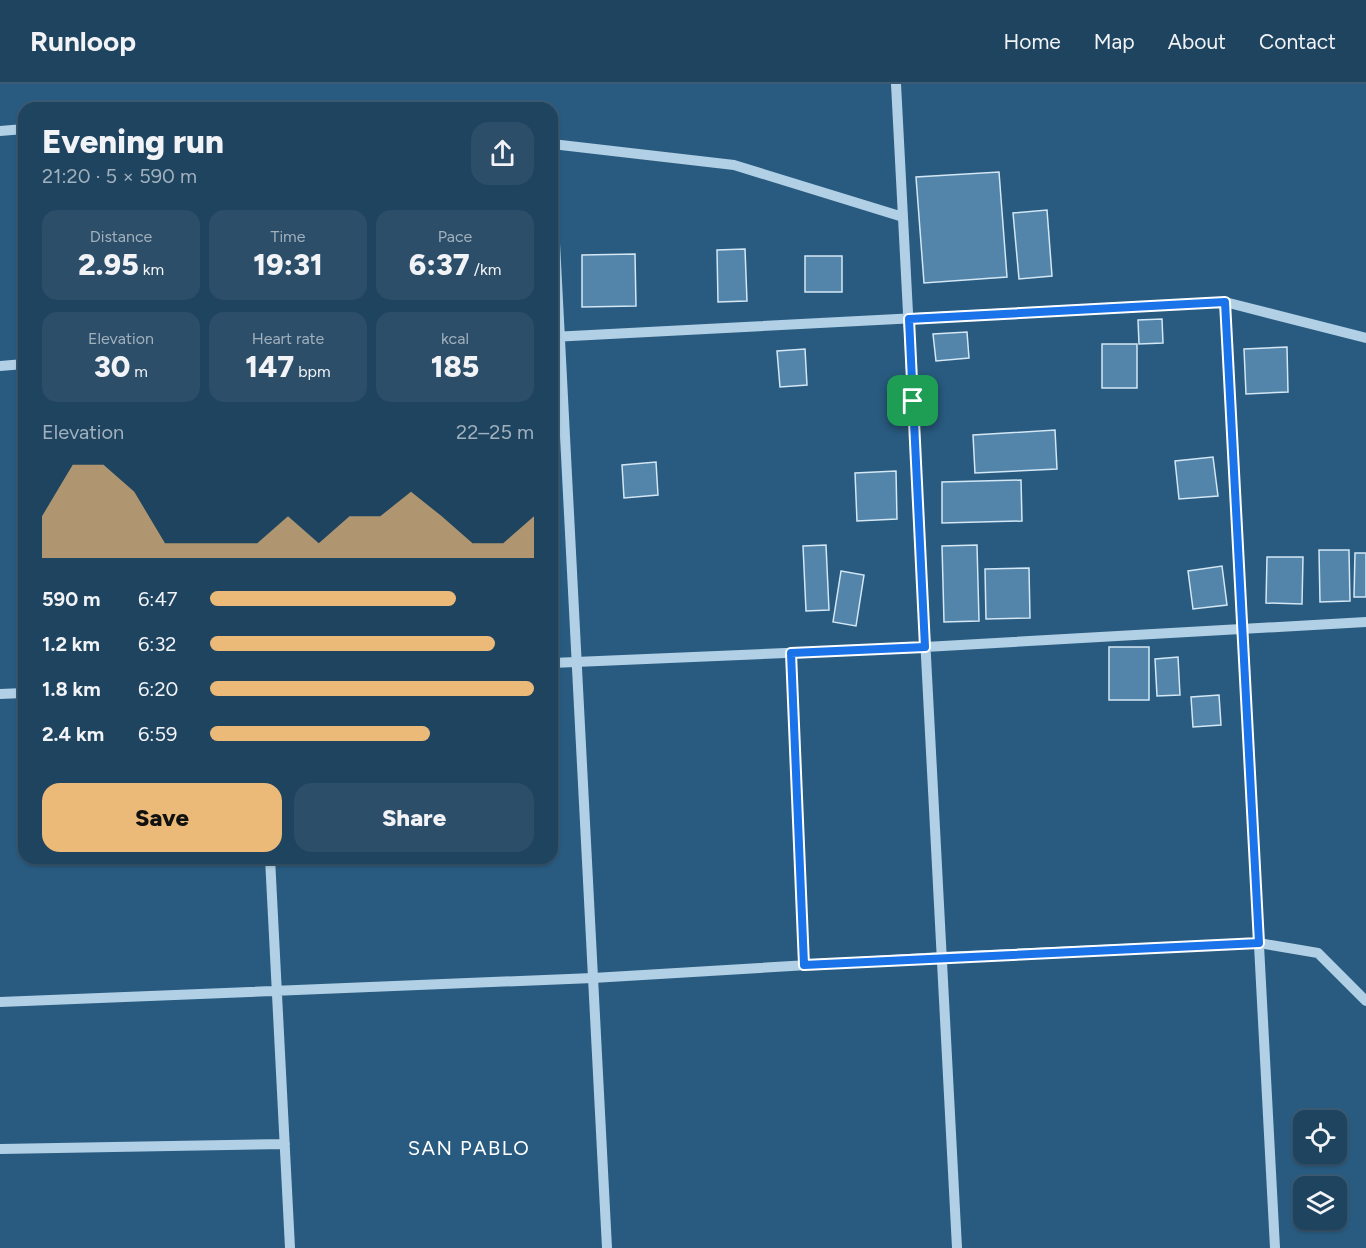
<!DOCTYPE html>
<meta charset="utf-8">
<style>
:root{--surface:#1f4460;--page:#2c4e69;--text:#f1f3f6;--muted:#a1b0bd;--line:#3c5c75;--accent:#ecba78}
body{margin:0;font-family:Figtree,sans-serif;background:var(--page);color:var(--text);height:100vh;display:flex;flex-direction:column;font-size:22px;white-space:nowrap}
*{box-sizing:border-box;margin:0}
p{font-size:20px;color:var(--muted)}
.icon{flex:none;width:33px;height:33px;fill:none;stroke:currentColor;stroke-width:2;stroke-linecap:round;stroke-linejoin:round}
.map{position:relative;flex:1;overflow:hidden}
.drawer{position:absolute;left:18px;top:18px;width:540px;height:762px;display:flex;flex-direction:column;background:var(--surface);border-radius:18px;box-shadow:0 2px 4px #0004,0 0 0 2px var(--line)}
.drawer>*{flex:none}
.fabs{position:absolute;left:1293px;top:1026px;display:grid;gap:12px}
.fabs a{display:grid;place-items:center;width:54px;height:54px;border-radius:12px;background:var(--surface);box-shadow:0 2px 4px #0004,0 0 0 2px var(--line);font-size:30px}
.pin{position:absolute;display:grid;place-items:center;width:51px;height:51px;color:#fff;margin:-26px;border-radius:12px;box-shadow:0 3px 9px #0006}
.round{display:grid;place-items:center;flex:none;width:63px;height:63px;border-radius:18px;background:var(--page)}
.overview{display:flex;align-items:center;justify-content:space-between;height:102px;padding:0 24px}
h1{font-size:33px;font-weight:800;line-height:45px}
.figures{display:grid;grid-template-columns:repeat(3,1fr);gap:9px;height:102px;padding:6px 24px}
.figures div{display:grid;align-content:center;border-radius:15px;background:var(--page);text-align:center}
.figures b{font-size:30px;font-weight:800}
.figures small{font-size:16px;font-weight:400}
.figures p{font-size:16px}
.chart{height:168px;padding:12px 24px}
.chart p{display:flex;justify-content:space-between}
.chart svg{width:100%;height:108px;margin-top:6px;fill:var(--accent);opacity:.7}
.primary-button{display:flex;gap:12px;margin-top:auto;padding:12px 24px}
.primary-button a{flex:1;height:69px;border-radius:18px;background:var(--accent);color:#111;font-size:24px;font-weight:800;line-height:69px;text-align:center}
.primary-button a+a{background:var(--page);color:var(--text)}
ul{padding:0 24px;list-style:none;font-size:20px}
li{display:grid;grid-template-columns:96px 72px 1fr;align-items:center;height:45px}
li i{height:15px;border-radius:8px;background:var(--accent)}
header{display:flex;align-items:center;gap:36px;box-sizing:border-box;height:84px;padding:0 30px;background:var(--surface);border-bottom:2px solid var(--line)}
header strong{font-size:28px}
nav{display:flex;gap:33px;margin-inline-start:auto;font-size:21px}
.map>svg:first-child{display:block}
</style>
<header>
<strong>Runloop</strong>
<nav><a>Home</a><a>Map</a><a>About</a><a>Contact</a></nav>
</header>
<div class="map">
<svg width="1366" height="1164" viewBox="0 0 1366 1164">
<rect width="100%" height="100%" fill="#295b80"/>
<path fill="#5285a9" stroke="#d3e7f5" stroke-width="1.5" d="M 999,88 L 1007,193 L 924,199 L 916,93 Z
M 1047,126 L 1052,192 L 1019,195 L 1013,129 Z
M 745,165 L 747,217 L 718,218 L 717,166 Z
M 635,170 L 636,222 L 582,223 L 582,171 Z
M 805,172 L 842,172 L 842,208 L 805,208 Z
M 1162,235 L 1163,259 L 1139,260 L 1138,236 Z
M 967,248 L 969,274 L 936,277 L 933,250 Z
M 1102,260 L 1137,260 L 1137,304 L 1102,304 Z
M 1287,263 L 1288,308 L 1246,310 L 1244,265 Z
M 805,265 L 807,301 L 780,303 L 777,267 Z
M 1055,346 L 1057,385 L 975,389 L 973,351 Z
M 1213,373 L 1218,412 L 1179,415 L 1175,377 Z
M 656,378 L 658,411 L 624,414 L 622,381 Z
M 896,387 L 897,435 L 857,437 L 855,389 Z
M 1021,396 L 1022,437 L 942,439 L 942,398 Z
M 826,461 L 829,526 L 806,527 L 803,462 Z
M 977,461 L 979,537 L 944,538 L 942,462 Z
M 1319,466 L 1349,466 L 1350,517 L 1320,518 Z
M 1355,469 L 1366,469 L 1366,513 L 1354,513 Z
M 1267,473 L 1303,473 L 1302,520 L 1266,519 Z
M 1222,482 L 1227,521 L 1193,525 L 1188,487 Z
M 1029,484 L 1030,534 L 986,535 L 985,485 Z
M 841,487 L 864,491 L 856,542 L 833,538 Z
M 1109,563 L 1149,563 L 1149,616 L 1109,616 Z
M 1178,573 L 1180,611 L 1157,612 L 1155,575 Z
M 1219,611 L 1221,641 L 1193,643 L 1191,613 Z"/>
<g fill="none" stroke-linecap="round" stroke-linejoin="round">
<path stroke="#b1d0e5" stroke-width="10" d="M 896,0 L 957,1164
M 0,47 L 24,45
M 552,60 L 734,81 L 903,133
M 552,101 L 607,1164
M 1225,218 L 1275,1164
M 552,253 L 1225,218 L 1366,254
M 0,282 L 24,280
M 791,569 L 804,881
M 552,579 L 925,563 L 1366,538
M 0,610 L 24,609
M 270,774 L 290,1164
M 0,918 L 593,894 L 942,873 L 1259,859 L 1318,869 L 1366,917
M 0,1065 L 285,1060"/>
</g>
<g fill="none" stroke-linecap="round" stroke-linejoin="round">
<defs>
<path id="route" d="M 1225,218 L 1259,859 L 804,881 L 791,569 L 925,563 L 909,235 Z"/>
</defs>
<use href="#route" stroke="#fff" stroke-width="12"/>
<use href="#route" stroke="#1a73e8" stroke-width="8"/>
</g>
<g text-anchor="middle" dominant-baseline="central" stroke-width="6" stroke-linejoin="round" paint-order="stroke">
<g font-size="20" letter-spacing="1.5" fill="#fff" stroke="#295b80">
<text x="469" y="1064">SAN PABLO</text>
</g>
</g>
</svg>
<div class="fabs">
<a><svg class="icon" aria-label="locate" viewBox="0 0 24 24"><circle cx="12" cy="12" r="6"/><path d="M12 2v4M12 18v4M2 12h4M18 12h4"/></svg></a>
<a><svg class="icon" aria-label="layers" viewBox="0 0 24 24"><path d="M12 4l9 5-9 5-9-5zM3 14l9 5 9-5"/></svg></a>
</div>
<div class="pin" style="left:913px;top:317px;background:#1e9e55"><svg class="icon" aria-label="arrive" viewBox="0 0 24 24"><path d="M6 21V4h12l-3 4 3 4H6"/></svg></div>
<section class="drawer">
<div class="overview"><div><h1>Evening run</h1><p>21:20 · 5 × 590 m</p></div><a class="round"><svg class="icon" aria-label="share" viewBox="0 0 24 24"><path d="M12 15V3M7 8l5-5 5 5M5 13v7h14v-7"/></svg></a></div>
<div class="figures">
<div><p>Distance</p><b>2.95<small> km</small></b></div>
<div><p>Time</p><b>19:31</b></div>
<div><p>Pace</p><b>6:37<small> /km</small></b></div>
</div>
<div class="figures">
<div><p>Elevation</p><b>30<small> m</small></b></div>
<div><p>Heart rate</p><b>147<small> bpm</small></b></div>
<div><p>kcal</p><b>185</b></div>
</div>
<div class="chart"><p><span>Elevation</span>22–25 m</p>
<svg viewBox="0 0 160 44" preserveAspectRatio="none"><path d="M0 44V27L10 6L20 6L30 17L40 38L50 38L60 38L70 38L80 27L90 38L100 27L110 27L120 17L130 27L140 38L150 38L160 27V44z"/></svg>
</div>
<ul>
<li><b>590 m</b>6:47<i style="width:76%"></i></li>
<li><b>1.2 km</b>6:32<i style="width:88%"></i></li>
<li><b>1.8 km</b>6:20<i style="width:100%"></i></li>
<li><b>2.4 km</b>6:59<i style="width:68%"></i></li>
</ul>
<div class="primary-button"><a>Save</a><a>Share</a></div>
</section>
</div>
